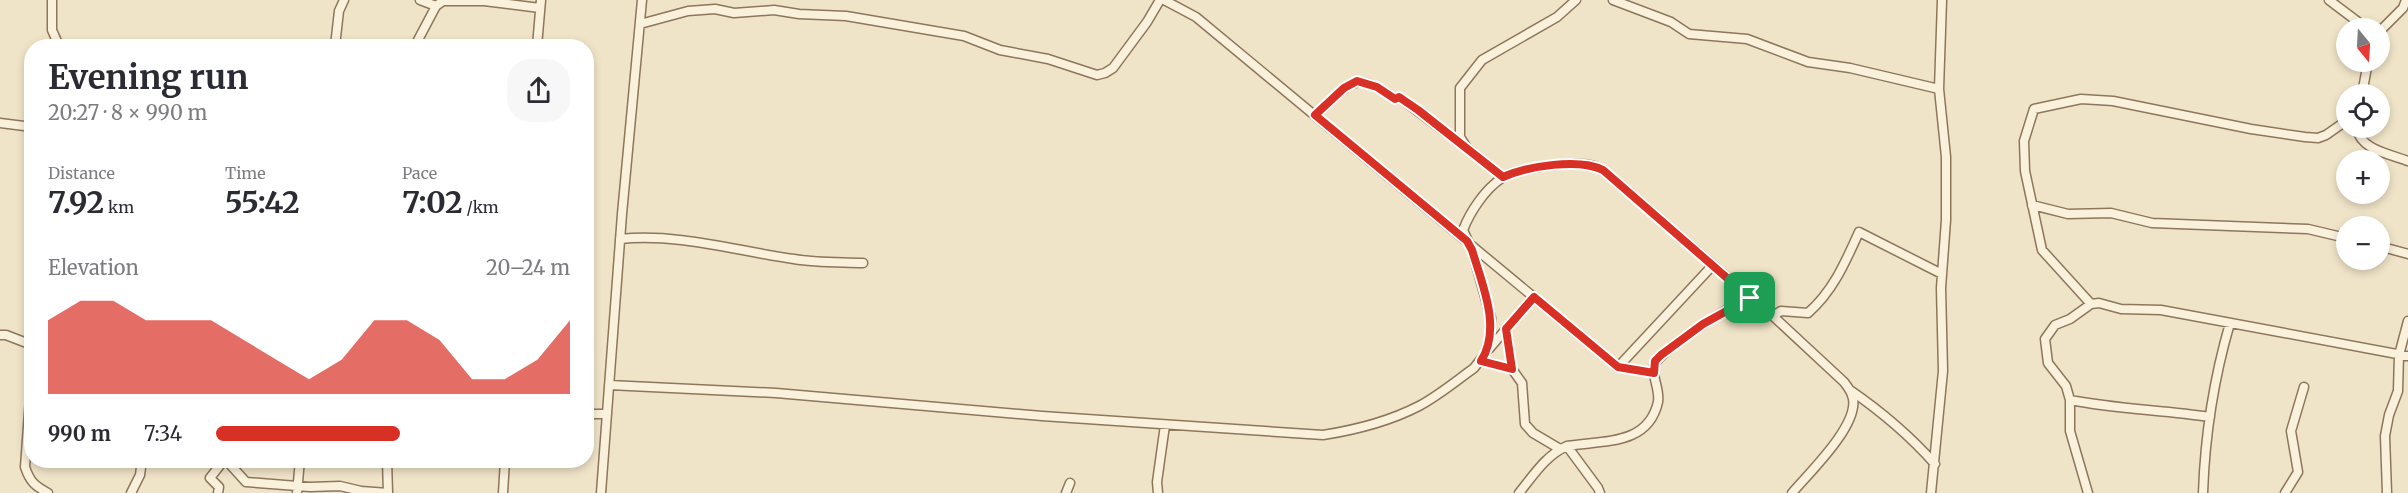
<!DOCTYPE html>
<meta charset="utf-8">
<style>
:root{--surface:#fff;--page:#f7f7f7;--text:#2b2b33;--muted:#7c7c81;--accent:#d93025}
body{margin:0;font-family:Merriweather,serif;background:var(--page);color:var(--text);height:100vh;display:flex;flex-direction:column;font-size:22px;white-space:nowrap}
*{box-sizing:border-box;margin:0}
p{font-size:20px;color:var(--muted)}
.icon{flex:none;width:33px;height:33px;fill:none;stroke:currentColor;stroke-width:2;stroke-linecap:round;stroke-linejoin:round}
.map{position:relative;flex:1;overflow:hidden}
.side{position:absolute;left:24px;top:39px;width:570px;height:429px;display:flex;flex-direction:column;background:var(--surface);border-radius:24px;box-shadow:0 3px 9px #0003}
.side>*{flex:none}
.needle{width:39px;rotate:162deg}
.buttons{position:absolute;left:2336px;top:18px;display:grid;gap:12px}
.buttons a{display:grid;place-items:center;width:54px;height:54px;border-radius:50%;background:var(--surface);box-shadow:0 3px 9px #0003;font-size:30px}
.pin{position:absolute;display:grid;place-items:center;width:51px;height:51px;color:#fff;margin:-26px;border-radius:12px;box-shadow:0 3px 9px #0006}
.round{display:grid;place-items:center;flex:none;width:63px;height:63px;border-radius:24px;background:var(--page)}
.summary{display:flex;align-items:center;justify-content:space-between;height:102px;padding:0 24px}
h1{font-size:33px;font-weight:700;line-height:45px}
.metrics{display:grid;grid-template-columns:repeat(3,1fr);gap:9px;height:102px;padding:6px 24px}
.metrics div{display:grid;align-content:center}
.metrics b{font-size:30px;font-weight:700}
.metrics small{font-size:16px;font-weight:400}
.metrics p{font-size:16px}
.chart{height:168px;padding:12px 24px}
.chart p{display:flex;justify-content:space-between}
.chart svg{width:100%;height:108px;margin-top:6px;fill:var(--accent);opacity:.7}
ul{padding:0 24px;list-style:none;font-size:20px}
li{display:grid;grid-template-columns:96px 72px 1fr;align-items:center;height:45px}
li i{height:15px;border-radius:8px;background:var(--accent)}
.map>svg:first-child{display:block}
</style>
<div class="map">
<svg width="2408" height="493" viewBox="0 0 2408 493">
<rect width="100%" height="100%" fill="#f0e4c8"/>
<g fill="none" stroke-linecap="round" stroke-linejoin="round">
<defs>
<path id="street" d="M 52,0 L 52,30 L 59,46
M 420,0 L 436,6
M 1164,0 L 1196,17 L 1618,367 L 1713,265
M 1613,0 L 1671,22 L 1689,34 L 1747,39 L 1808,62 L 1850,68 L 1939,89
M 2329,0 L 2366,28
M 640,24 L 688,11 L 715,9 L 734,13 L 774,10 L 799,14 L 846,16 L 964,36 L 1000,50 L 1048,59 L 1097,75 L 1105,73 L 1113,68 L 1147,22 L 1160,0
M 2379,32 L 2403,8 L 2406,0
M 335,46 L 339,11 L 344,0
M 419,46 L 418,40 L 436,6 L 443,1 L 484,1 L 540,8
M 537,46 L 541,0
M 2362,94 L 2368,62
M 1315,115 C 1348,88 1352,66 1395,99 L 1399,97 L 1464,146
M 0,123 L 32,127
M 2357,128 C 2360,150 2390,154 2408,161
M 1503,177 L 1467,148 L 1460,137 L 1460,88 L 1482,60 L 1557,17 L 1576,0
M 2032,205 L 2068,214 L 2111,213 L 2152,223 L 2308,229 L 2346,238
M 620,239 C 679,233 736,251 794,259 C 817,263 840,262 863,263
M 2379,246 L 2408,254
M 1534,297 L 1506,329 L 1512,369 L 1522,383 L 1525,424 L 1533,433 L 1560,449
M 2091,304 L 2042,250 L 2025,171 L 2024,141 L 2034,109 L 2081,99 L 2113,101 L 2251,129 L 2305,137 L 2318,138 L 2326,135 L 2346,121
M 1773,316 L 1781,311 L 1808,313 C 1833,291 1845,263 1859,232 L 1942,274
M 0,335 L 6,335 L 32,345
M 1489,349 L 1506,329
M 1481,361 L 1512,369
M 1618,367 L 1654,373
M 32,371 L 25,467 C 30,482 35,486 48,493
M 609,385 L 776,393 L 1042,416 L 1323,435 C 1355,430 1390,421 1419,406 C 1438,396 1456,381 1474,368 L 1485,354 L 1489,340 L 1491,318 L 1472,250 L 1463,230 C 1470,212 1485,189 1502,178 C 1517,168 1562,163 1581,164 C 1590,164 1596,166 1603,170 L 1751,298
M 1850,390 C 1882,412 1910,436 1935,464
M 2070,400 C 2116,409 2163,410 2210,417
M 586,414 L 607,414
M 1567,446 L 1598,488 L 1600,493
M 226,460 L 246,482 L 310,487 L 340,486 L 361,491 L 388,493
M 387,460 L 388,493
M 131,493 L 140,475 L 142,460
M 218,493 L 219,487 L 210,478 L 224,460
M 297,493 L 300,460
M 503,493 L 505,460
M 601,493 L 622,214 L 642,0
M 1066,493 L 1070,483
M 1158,493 L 1157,482 L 1165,425
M 1519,493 C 1533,476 1546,455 1567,446 C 1603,440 1648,446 1658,402 C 1660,389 1652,378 1654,366 C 1657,352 1735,302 1751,298 L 1759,303 L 1844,382 C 1848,387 1852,392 1853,399 C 1858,426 1809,473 1792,493
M 1931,493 L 1943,371 L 1941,288 L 1946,220 L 1946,157 L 1939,89 L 1942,0
M 2088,493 L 2070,431 L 2070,400 L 2066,386 L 2048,363 L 2045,339 L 2055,325 L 2070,319 L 2091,304 L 2099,303 L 2121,309 L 2161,310 L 2408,356
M 2203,493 C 2205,435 2214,378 2230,323
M 2285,493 L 2298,472 L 2291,431 L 2304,387
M 2387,493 L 2385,436 L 2389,415 L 2398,391 L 2399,355 L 2408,321"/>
</defs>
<use href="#street" stroke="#8d765c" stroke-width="11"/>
<use href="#street" stroke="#faf1dc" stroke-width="8"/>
</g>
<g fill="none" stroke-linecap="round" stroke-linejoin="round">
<defs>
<path id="route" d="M 1357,81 L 1377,87 L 1395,99 L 1399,97 L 1418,110 L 1503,177 C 1528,166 1579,158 1603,170 L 1750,298 L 1703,324 L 1661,355 L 1655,361 L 1654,373 L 1618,367 L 1534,297 L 1506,329 L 1512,369 L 1481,361 C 1502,328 1482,284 1472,250 L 1467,241 L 1315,115 L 1344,88 Z"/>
</defs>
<use href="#route" stroke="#fff" stroke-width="12"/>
<use href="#route" stroke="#d93025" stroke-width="8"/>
</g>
</svg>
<div class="buttons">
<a><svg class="needle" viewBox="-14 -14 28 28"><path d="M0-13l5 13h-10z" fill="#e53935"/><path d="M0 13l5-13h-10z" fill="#7c7c81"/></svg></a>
<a><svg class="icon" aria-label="locate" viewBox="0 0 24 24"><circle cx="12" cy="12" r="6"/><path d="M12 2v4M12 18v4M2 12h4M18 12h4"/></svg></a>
<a>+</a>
<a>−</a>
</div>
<div class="pin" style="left:1750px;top:298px;background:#1e9e55"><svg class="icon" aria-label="arrive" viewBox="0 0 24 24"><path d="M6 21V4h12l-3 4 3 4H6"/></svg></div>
<section class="side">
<div class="summary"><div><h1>Evening run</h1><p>20:27 · 8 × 990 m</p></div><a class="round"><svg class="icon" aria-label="share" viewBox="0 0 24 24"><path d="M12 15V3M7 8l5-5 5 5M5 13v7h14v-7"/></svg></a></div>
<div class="metrics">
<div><p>Distance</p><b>7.92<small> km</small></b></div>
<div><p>Time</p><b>55:42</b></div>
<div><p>Pace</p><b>7:02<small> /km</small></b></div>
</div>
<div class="chart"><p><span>Elevation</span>20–24 m</p>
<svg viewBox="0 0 160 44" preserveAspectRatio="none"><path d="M0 44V14L10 6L20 6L30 14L40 14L50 14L60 22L70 30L80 38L90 30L100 14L110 14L120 22L130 38L140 38L150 30L160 14V44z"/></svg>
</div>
<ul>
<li><b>990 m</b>7:34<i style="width:52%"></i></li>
</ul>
</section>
</div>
